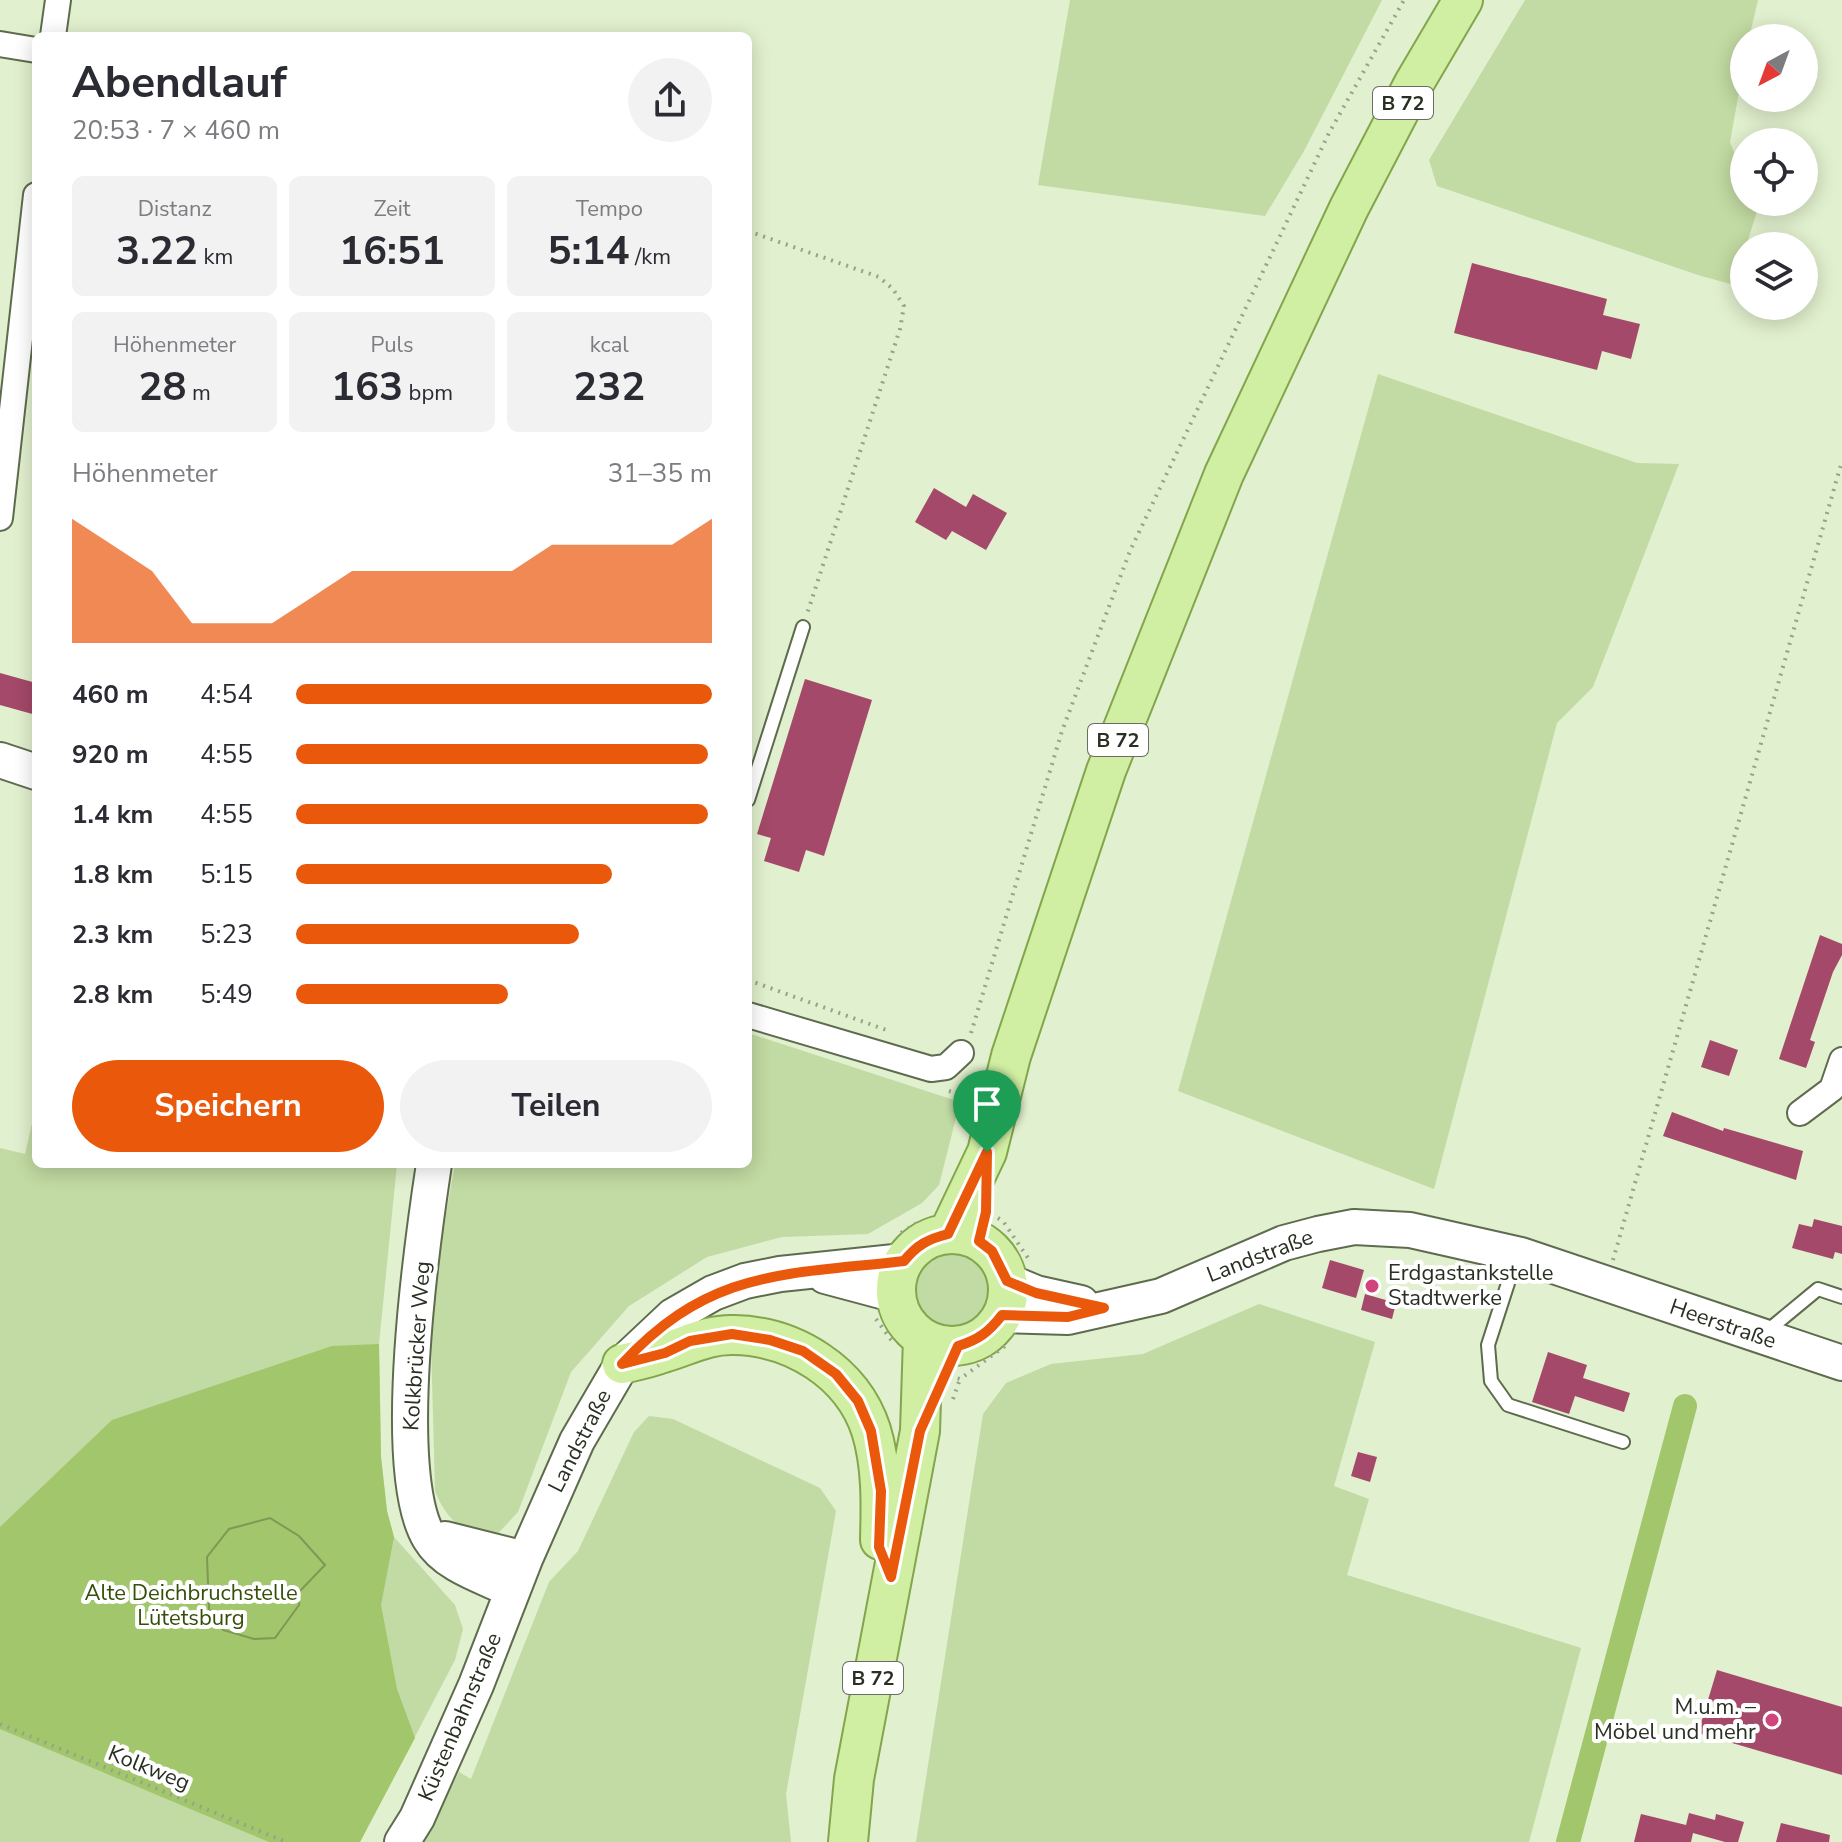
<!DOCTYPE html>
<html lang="de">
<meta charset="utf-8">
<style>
:root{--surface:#fff;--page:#f2f2f3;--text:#2b2b33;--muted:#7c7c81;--accent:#ea580c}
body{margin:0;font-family:"Nunito Sans",sans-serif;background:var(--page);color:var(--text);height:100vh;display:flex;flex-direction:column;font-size:30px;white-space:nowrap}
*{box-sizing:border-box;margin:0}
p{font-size:26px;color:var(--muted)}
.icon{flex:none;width:44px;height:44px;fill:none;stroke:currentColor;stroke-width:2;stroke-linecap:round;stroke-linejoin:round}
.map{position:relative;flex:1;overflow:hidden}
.side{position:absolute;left:32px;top:32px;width:720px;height:1136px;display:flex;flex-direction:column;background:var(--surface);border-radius:12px;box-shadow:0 4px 20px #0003}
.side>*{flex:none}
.needle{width:52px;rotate:221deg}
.buttons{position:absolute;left:1730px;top:24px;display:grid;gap:16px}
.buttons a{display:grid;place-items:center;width:88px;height:88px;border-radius:50%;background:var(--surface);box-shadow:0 4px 20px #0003;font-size:40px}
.pin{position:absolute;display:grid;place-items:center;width:68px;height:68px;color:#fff;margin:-82px -34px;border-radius:50% 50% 50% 0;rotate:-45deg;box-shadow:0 0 8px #0007}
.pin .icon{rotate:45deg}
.round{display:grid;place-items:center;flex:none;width:84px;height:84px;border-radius:42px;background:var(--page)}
.headline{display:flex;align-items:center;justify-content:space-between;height:136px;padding:0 40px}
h1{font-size:44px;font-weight:700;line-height:60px}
.metrics{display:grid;grid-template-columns:repeat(3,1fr);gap:12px;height:136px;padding:8px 40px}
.metrics div{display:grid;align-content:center;border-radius:12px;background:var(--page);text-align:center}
.metrics b{font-size:40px;font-weight:700}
.metrics small{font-size:22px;font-weight:400}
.metrics p{font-size:22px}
.chart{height:224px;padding:16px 40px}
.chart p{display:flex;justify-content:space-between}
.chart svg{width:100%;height:144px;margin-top:8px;fill:var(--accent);opacity:.7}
.button{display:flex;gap:16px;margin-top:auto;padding:16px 40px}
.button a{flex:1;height:92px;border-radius:48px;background:var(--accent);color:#fff;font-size:32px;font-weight:700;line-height:92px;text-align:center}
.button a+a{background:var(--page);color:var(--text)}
ul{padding:0 40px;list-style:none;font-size:26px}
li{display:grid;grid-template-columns:128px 96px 1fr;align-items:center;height:60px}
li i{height:20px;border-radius:10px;background:var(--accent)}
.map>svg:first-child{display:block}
</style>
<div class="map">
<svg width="1842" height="1842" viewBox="0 0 1842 1842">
<rect width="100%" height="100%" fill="#e1f0ce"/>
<path fill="#c2daa3" d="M 1070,0 L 1382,0 L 1304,151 L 1265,216 L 1038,185 Z
M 1525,0 L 1758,0 L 1749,38 L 1744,38 L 1744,64 L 1730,142 L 1744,178 L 1744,202 L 1754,202 L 1757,211 L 1734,285 L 1698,275 L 1437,186 L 1429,160 Z
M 1378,374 L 1637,463 L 1679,464 L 1593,687 L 1557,723 L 1434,1189 L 1178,1091 Z
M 748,1033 L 960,1102 L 939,1185 L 922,1203 L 868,1234 L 782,1237 L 707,1257 L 629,1306 L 571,1372 L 518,1512 L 490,1542 C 461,1529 447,1521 435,1491 L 430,1302 L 455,1164 L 748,1164 Z
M 36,1106 L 36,1164 L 397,1164 L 379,1344 L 381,1457 L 387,1511 L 394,1537 L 455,1605 L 463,1629 L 455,1660 L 360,1842 L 0,1842 L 0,1148 L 25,1154 Z
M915 1289a39 39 0 1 1 78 0a39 39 0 1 1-78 0Z
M 1259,1304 L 1375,1342 L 1334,1486 L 1369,1499 L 1347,1575 L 1581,1648 L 1529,1842 L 916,1842 L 983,1414 L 1006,1383 L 1051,1364 L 1143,1354 Z
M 649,1416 L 673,1419 L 820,1488 L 836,1511 L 786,1794 L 791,1842 L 422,1842 L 459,1772 L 471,1779 L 549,1582 L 578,1551 L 634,1432 Z"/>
<path fill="#a1c66b" d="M 379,1344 L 381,1457 L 387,1511 L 394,1537 L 381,1605 L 397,1689 L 415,1738 L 360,1842 L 269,1842 L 0,1729 L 0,1527 L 112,1420 L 332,1346 Z"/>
<path fill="#a1c66b" stroke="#7d9955" stroke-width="2" d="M 270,1518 L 299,1536 L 325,1565 L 300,1591 L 299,1605 L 275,1638 L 254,1639 L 223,1630 L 209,1609 L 207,1557 L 229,1529 Z"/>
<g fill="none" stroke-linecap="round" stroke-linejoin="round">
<path stroke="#a1c66b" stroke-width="24" d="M 1568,1842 L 1685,1406"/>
</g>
<path fill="#a44969" d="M 1472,263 L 1607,299 L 1603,315 L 1640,324 L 1631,359 L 1602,351 L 1597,370 L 1454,333 Z
M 934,488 L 966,507 L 973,494 L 1007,513 L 986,550 L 952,531 L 946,540 L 915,522 Z
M 0,673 L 36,683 L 36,715 L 0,705 Z
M 805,679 L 872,700 L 824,856 L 806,850 L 799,872 L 764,861 L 771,838 L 757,834 Z
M 1820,935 L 1842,944 L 1842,955 L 1833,972 L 1810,1040 L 1815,1042 L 1806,1068 L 1779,1059 Z
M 1710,1040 L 1738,1050 L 1729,1076 L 1701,1067 Z
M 1672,1112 L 1723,1131 L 1724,1128 L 1803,1151 L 1796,1180 L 1663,1136 Z
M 1814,1219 L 1842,1226 L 1842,1254 L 1835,1252 L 1833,1259 L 1792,1248 L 1799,1224 L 1812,1227 Z
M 1330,1260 L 1364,1270 L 1356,1298 L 1322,1288 Z
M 1365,1294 L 1396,1303 L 1392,1319 L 1361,1310 Z
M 1548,1352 L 1587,1365 L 1583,1378 L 1630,1393 L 1624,1412 L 1575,1396 L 1569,1414 L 1532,1402 Z
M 1358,1452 L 1377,1457 L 1370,1482 L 1351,1476 Z
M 1717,1670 L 1842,1707 L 1842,1775 L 1698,1733 Z
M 1689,1813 L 1715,1820 L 1716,1814 L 1744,1822 L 1738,1842 L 1725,1842 L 1693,1833 L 1691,1842 L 1634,1842 L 1641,1814 L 1686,1825 Z
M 1781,1823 L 1830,1835 L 1829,1842 L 1776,1842 Z"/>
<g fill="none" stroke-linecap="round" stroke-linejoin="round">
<defs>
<path id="lane" d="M 748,800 L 803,627
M 1520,1257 L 1509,1280 L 1488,1345 L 1491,1381 L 1508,1405 L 1623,1442
M 1766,1332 L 1818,1289 L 1842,1297"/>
<path id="street" d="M 53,36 L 58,0
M 0,44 L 36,50
M 0,518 L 36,195
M 748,1015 L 931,1069 L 946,1067 L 961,1053
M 1800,1113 L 1832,1089 L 1842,1060"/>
<path id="secondary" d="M 0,760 L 36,772
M 434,1164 C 422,1243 389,1475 430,1539 C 446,1566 486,1577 512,1590
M 825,1276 L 896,1295
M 1007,1281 L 1036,1293 L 1081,1303
M 1002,1315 L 1068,1317 L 1161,1296 L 1284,1243 L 1318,1234 L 1354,1227 L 1410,1230 L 1521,1255 L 1842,1363
M 445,1539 L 525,1559
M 402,1842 L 417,1818 L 476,1685 L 525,1559 L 577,1441 L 622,1364 L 673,1316 L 713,1293 L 745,1281 L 780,1274 L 904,1261"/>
<path id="primary" d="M 948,1234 L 987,1152 L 1011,1056 L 1106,771 L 1224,474 L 1349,208 L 1413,85 L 1463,0
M896 1290a56 56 0 1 1 112 0a56 56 0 1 1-112 0Z
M 622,1364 C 635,1361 650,1358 663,1353 C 687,1346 708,1334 734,1335 C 793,1336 852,1372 871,1430 C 882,1465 881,1504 880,1540
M 848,1842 L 854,1779 L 920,1431 L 923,1338"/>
</defs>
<use href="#lane" stroke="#5e6b4e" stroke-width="16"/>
<use href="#street" stroke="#5e6b4e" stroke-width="28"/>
<use href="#secondary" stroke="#5e6b4e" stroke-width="38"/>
<use href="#primary" stroke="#83a54d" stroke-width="42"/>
<path stroke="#97a389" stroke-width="4" stroke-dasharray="2 6" stroke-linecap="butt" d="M 748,231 L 879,277 L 893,289 L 904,306 L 900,329 L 807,614
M 748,980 L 889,1031
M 971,1033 L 1062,731 L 1130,551 L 1329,133 L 1404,0
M 949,1091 L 959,1094 L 968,1102
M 991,1214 L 1003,1221 L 1028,1258
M 901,1233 L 920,1221
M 1613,1260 L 1842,461
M 876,1319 L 892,1341
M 950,1376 L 960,1379 L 1009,1343
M 953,1399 L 960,1379
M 0,1724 L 286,1842"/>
<use href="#lane" stroke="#fff" stroke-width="12"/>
<use href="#street" stroke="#fff" stroke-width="24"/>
<use href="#secondary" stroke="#fff" stroke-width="34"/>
<use href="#primary" stroke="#d1efa2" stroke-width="38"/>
</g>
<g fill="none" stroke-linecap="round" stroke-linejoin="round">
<defs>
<path id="route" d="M 987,1152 L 986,1212 L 979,1241 L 992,1251 L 1007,1281 L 1036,1293 L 1104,1308 L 1068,1317 L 1002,1315 C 989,1332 978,1340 958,1346 L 920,1431 L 891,1577 L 879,1547 L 881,1491 L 871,1431 L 858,1401 L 836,1374 L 803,1351 L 770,1340 L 732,1334 L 690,1341 L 665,1353 L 622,1364 C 710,1269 783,1275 904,1261 C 917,1245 928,1239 948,1234 Z"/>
</defs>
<use href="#route" stroke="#fff" stroke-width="16"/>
<use href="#route" stroke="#ea580c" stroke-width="10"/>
</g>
<g fill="#d0457b" stroke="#fff" stroke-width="3">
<circle cx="1372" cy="1286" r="8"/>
<circle cx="1772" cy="1720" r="8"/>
</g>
<g text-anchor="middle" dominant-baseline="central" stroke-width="8" stroke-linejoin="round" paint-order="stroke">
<g fill="#fff" stroke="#696d64" stroke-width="2">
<rect x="1373" y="87" width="60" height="32" rx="6"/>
<rect x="1088" y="724" width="60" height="32" rx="6"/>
<rect x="843" y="1662" width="60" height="32" rx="6"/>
</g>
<g font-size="20" font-weight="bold" fill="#292f22">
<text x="1403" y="103">B 72</text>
<text x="1118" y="740">B 72</text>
<text x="873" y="1678">B 72</text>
</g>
<g font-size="22" fill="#292f22" stroke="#fff">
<text transform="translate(1260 1256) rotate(-21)">Landstraße</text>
<text transform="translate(1723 1324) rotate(19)">Heerstraße</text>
<text transform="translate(417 1346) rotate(-86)">Kolkbrücker Weg</text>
<text transform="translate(580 1441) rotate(-63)">Landstraße</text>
<text transform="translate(460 1717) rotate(-67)">Küstenbahnstraße</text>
<text transform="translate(149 1768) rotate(22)">Kolkweg</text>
</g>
<g font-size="22" fill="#292f22" stroke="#fff" text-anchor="start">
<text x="1388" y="1273">Erdgastankstelle<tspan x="1388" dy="25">Stadtwerke</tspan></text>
<text x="1756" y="1707" text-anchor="end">M.u.m. –<tspan x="1756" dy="25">Möbel und mehr</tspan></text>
</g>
<g font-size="22" fill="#374e0b" stroke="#fff">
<text x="191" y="1593">Alte Deichbruchstelle<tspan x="191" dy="25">Lütetsburg</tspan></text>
</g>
</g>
</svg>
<div class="buttons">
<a><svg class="needle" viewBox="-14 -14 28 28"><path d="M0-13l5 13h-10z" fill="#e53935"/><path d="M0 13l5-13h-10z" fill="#7c7c81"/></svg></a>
<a><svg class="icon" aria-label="locate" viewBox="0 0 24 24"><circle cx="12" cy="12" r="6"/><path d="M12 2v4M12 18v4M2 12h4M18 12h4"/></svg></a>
<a><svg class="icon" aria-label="layers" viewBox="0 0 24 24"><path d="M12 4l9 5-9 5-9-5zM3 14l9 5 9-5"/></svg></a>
</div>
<div class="pin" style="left:987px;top:1152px;background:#1e9e55"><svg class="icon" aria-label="arrive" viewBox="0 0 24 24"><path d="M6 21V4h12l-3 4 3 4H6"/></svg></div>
<section class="side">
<div class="headline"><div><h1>Abendlauf</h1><p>20:53 · 7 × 460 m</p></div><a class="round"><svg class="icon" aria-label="share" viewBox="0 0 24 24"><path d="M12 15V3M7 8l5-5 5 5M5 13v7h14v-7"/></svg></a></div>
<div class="metrics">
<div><p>Distanz</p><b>3.22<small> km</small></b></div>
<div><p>Zeit</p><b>16:51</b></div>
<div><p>Tempo</p><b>5:14<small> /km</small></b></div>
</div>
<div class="metrics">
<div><p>Höhenmeter</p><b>28<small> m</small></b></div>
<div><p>Puls</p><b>163<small> bpm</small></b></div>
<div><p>kcal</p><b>232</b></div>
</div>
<div class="chart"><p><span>Höhenmeter</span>31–35 m</p>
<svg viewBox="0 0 160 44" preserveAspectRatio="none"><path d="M0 44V6L10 14L20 22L30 38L40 38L50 38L60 30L70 22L80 22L90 22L100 22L110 22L120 14L130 14L140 14L150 14L160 6V44z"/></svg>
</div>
<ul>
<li><b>460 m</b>4:54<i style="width:100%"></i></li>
<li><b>920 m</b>4:55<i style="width:99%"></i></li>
<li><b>1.4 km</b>4:55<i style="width:99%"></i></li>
<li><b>1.8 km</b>5:15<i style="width:76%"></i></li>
<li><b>2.3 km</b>5:23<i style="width:68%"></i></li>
<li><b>2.8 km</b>5:49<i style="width:51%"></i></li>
</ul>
<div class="button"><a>Speichern</a><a>Teilen</a></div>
</section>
</div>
